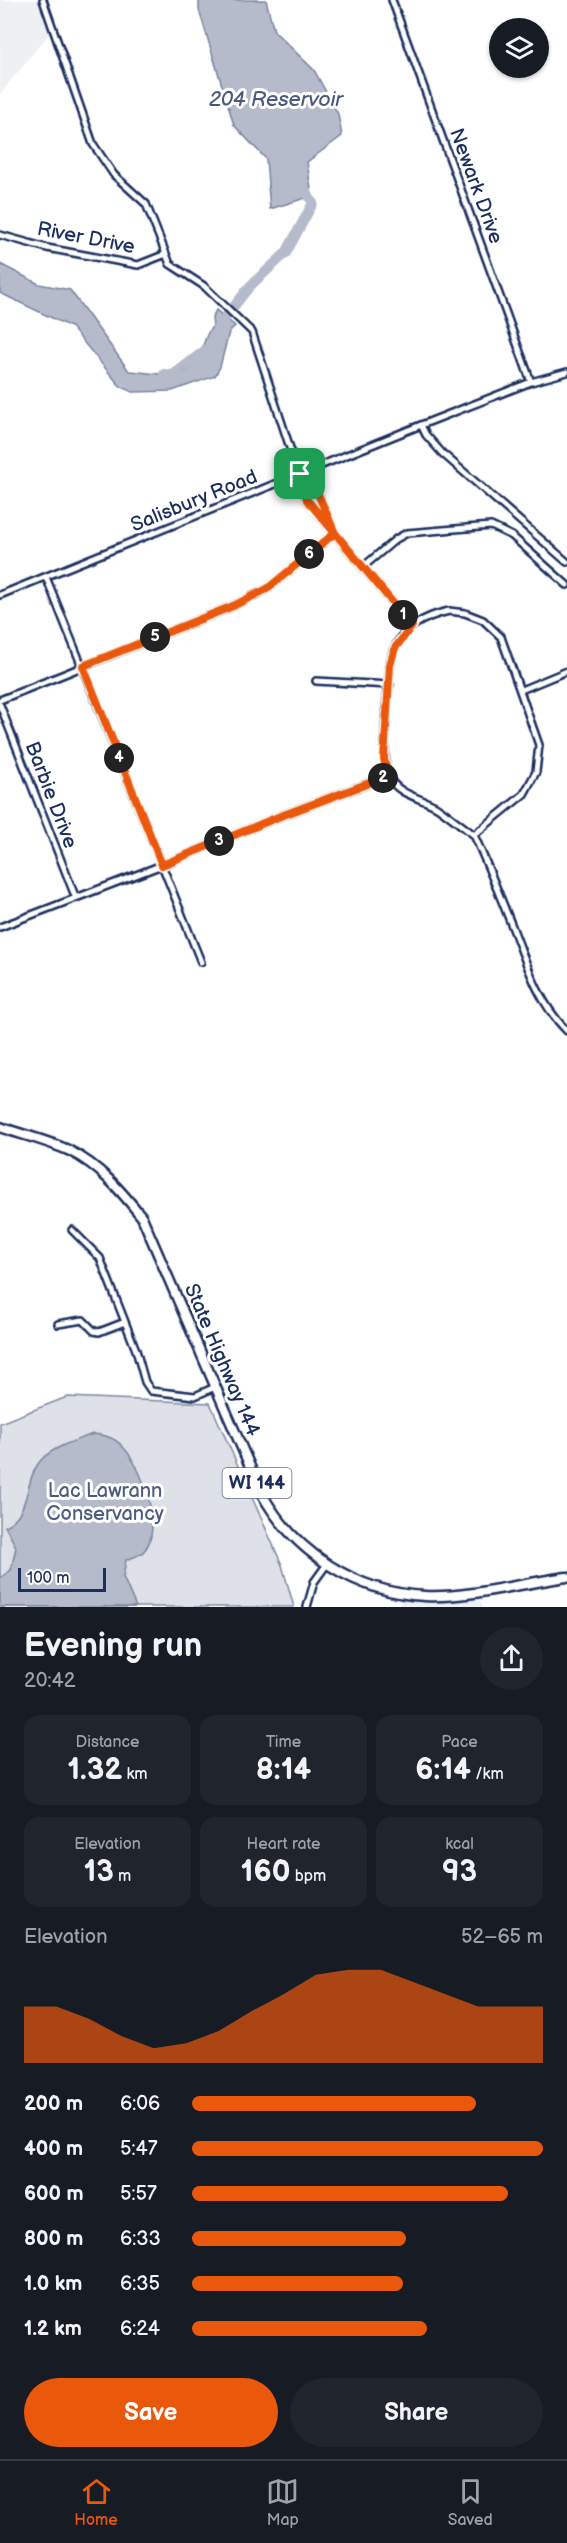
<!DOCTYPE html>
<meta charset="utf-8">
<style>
:root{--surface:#171b24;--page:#20242c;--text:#f1f3f6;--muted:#9ea1a6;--line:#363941;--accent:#ea580c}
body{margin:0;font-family:"Balsamiq Sans",sans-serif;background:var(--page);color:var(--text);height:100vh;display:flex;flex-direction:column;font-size:22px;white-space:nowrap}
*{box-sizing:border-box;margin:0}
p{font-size:20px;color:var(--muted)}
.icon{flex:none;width:33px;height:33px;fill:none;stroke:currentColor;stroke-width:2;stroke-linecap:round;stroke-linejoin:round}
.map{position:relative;height:1607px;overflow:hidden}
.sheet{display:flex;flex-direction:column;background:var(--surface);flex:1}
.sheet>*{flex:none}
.buttons{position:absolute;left:489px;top:18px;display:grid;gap:12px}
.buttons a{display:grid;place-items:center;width:60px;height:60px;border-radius:50%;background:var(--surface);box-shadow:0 2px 4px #0004;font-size:30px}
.scale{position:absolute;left:18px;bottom:15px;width:88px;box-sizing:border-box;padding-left:6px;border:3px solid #1b2f5e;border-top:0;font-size:16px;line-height:21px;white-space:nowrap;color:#1b2f5e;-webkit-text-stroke:4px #fff;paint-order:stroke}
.pin{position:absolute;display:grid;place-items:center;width:51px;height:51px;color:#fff;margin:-26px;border-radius:12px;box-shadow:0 3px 9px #0006}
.km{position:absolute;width:30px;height:30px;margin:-15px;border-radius:50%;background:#222;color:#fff;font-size:16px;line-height:30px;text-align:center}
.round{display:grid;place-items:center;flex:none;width:63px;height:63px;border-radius:32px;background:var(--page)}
.summary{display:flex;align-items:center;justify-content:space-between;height:102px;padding:0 24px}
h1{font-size:33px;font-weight:700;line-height:45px}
.stats{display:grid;grid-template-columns:repeat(3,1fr);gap:9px;height:102px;padding:6px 24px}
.stats div{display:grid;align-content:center;border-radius:15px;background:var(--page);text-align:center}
.stats b{font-size:30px;font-weight:700}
.stats small{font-size:16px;font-weight:400}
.stats p{font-size:16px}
.chart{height:168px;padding:12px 24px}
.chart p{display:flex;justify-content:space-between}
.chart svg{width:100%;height:108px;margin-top:6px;fill:var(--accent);opacity:.7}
.cta{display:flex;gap:12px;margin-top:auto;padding:12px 24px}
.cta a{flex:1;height:69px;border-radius:36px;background:var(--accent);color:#fff;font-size:24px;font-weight:700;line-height:69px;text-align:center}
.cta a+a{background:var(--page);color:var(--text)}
ul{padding:0 24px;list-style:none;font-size:20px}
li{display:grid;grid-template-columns:96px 72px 1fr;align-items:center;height:45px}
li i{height:15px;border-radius:8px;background:var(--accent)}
.tabs{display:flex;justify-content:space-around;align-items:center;height:84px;border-top:2px solid var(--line);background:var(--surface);font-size:16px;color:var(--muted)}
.tabs a{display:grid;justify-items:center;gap:3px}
.tabs .selected{color:var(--accent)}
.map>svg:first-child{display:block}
</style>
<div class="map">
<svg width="567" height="1607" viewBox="0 0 567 1607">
<rect width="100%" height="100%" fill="#fff"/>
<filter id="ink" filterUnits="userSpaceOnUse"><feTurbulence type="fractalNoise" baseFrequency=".0167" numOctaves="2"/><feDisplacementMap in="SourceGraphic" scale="12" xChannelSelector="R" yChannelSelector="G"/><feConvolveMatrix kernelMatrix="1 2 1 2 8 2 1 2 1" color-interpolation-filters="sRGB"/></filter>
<g filter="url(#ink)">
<path fill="#eff0f4" d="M 0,0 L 41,0 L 52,30 L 0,94 Z
M 478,1596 L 483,1607 L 399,1607 L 401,1599 L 437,1601 Z"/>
<path fill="#dee1e7" stroke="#7c88a2" stroke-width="1.5" d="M 67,1397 L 210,1403 L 282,1565 L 294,1607 L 0,1607 L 0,1423 Z"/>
<path fill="#b5bbca" stroke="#77839f" stroke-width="1.5" d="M 199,0 L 266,0 L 274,31 L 314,70 L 338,114 L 342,136 L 307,162 L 312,196 L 270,209 L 266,159 L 234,125 L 199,10 Z
M 0,264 L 39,284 L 70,290 L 129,371 C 145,372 166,377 182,373 C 189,371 197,358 201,351 C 205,343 205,333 213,326 L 212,318 L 216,310 L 235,326 L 229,332 L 220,367 L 215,376 L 172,391 L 132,392 L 120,386 L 71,327 L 0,293 Z
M 93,1434 C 104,1435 114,1437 122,1446 C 142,1465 165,1530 143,1552 C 139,1556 131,1558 126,1560 L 123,1577 L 136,1607 L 0,1607 L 0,1578 L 11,1570 L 16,1547 L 5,1526 C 32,1513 23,1479 42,1459 C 55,1446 77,1440 93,1434 Z"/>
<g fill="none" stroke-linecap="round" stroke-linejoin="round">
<path stroke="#b5bbca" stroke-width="10" d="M 217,328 L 250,286 L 286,253 L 313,203 L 302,185
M 164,374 L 173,375 L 208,348"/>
<defs>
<path id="street" d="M 43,0 L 93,144 L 114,175 L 146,204 L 170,264 L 204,286 L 252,332 L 307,500 L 412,626
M 392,0 L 531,382
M 0,235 L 47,248 L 138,265 L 166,254
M 421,425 L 426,435 L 442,453 L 567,562
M 300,474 L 315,487 L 334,531
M 363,567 L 396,539 L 407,533 L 491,526 L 512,536 L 567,585
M 46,577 L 201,962
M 0,595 L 421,425 L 531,382 L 567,372
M 449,611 L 465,613 L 483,620 L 501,637 L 539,745 L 536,772 L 524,794 L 474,835 C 462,826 450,816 437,807 C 420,797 399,796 388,776 C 381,764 388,663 394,649 C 404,627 426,616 449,611 Z
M 316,681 L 390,685
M 521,690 L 567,671
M 0,700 L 233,606 L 267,589 L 335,533
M 0,705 L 75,896
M 474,835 C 489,868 502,901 515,934 C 529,970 539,1003 567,1031
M 0,927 L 162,865 L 278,817 L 388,776
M 72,1230 L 100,1258 L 136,1350 L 145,1382 L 151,1391 L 195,1396 L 215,1387
M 58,1324 L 83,1320 L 94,1331 L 99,1332 L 125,1322
M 307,1607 L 314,1582 L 327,1564"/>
<path id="primary" d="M 0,1127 C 23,1135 49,1141 70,1151 C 100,1166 122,1192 142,1217 L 261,1492 C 293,1552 357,1593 425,1596 C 470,1598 522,1583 567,1577"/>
</defs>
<use href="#street" stroke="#1b2f5e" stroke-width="10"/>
<use href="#primary" stroke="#1b2f5e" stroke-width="13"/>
<use href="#street" stroke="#fff" stroke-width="5"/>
<use href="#primary" stroke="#fff" stroke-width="8"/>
</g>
</g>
<g fill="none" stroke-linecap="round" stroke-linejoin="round" filter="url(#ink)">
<defs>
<path id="route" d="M 300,474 L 315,487 L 335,533 L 412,626 L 395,648 L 390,665 L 384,759 L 388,776 L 278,817 L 162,865 L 83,666 L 233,606 L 267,589 L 335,533 L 307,500 L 300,474"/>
</defs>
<use href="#route" stroke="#fff" stroke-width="12"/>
<use href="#route" stroke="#ea580c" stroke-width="8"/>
</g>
<g text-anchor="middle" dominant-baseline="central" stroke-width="6" stroke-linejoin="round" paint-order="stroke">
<rect fill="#fff" stroke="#5f6d8e" stroke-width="1.5" x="222.5" y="1468" width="69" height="30" rx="4.5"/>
<g font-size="18" font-weight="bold" fill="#1b2f5e">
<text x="257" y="1483">WI 144</text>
</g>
<g font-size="20" fill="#1b2f5e" stroke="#fff">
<text transform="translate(476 186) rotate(70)">Newark Drive</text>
<text transform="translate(86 238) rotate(11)">River Drive</text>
<text transform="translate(194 501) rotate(-22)">Salisbury Road</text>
<text transform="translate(51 795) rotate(69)">Barbie Drive</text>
<text transform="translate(222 1360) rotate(67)">State Highway 144</text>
</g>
<g font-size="20" fill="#4c5c80" stroke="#fff">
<text x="105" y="1491">Lac Lawrann<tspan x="105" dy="23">Conservancy</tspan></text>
</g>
<g font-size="21" font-style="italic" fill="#49597e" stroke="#fff">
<text x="276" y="99">204 Reservoir</text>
</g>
</g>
</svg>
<div class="buttons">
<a><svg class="icon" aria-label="layers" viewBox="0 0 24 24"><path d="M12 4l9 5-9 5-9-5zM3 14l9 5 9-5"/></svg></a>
</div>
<div class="scale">100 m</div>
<div class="pin" style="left:300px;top:474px;background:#1e9e55"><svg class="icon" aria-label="arrive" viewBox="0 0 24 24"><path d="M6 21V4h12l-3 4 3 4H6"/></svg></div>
<b class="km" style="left:403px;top:615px">1</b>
<b class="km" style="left:383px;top:778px">2</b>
<b class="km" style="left:219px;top:841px">3</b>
<b class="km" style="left:119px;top:758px">4</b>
<b class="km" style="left:155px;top:637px">5</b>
<b class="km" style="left:309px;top:554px">6</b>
</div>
<section class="sheet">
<div class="summary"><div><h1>Evening run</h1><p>20:42</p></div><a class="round"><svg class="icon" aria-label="share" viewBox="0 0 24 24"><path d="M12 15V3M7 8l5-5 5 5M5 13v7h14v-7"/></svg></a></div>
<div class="stats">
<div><p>Distance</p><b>1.32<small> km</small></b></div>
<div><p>Time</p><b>8:14</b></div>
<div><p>Pace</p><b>6:14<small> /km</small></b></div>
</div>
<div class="stats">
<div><p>Elevation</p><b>13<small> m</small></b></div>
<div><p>Heart rate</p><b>160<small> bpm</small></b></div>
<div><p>kcal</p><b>93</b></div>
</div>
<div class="chart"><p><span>Elevation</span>52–65 m</p>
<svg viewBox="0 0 160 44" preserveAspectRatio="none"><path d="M0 44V21L10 21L20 26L30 33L40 38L50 36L60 31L70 23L80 16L90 8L100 6L110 6L120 11L130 16L140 21L150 21L160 21V44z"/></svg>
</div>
<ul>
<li><b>200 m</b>6:06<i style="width:81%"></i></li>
<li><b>400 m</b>5:47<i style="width:100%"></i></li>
<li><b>600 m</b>5:57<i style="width:90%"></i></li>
<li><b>800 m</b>6:33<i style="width:61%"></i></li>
<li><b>1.0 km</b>6:35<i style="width:60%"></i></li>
<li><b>1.2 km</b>6:24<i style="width:67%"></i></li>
</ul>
<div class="cta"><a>Save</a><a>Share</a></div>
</section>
<nav class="tabs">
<a class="selected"><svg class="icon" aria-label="home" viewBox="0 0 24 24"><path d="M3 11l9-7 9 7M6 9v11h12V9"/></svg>Home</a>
<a><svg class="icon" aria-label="map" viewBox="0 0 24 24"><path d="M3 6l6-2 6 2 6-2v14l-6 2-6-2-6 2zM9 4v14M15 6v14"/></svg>Map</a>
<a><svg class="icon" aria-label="saved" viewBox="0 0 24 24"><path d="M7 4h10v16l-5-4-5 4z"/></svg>Saved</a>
</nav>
